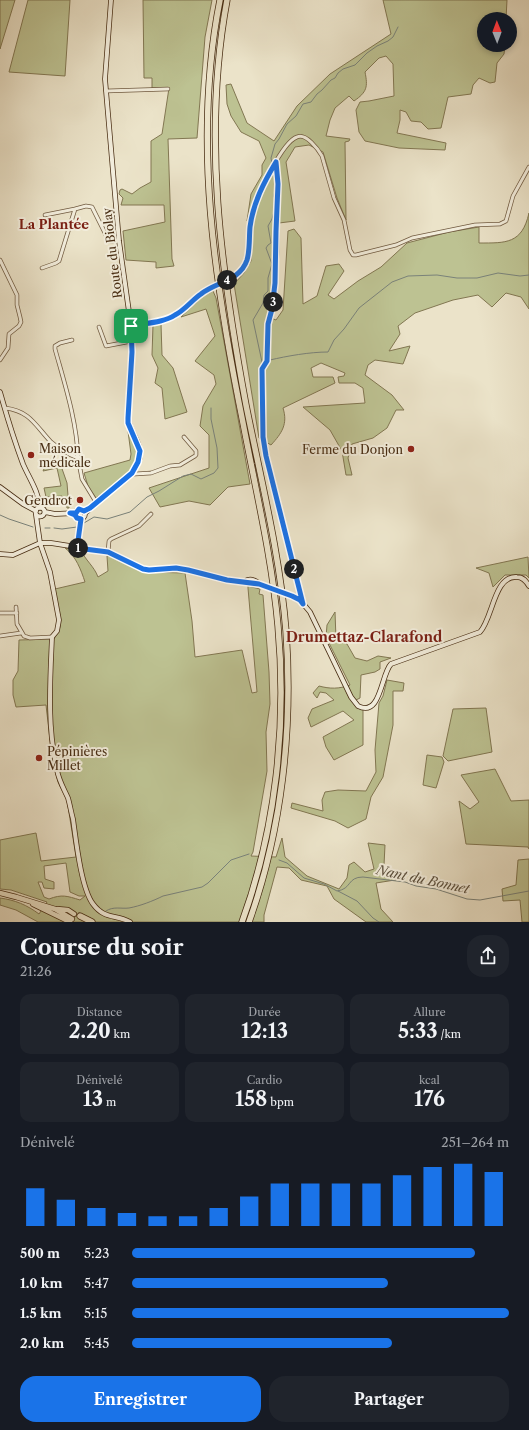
<!DOCTYPE html>
<html lang="fr">
<meta charset="utf-8">
<style>
:root{--surface:#171b24;--page:#20242c;--text:#f1f3f6;--muted:#9ea1a6;--accent:#1a73e8}
body{margin:0;font-family:"Libre Caslon Text",serif;background:var(--page);color:var(--text);height:100vh;display:flex;flex-direction:column;font-size:15px;white-space:nowrap}
*{box-sizing:border-box;margin:0}
p{font-size:13px;color:var(--muted)}
.icon{flex:none;width:22px;height:22px;fill:none;stroke:currentColor;stroke-width:2;stroke-linecap:round;stroke-linejoin:round}
.map{position:relative;height:922px;overflow:hidden}
.panel{display:flex;flex-direction:column;background:var(--surface);flex:1}
.panel>*{flex:none}
.needle{width:26px;rotate:359deg}
.fabs{position:absolute;left:477px;top:12px;display:grid;gap:8px}
.fabs a{display:grid;place-items:center;width:40px;height:40px;border-radius:50%;background:var(--surface);box-shadow:0 2px 6px #0003;font-size:20px}
.pin{position:absolute;display:grid;place-items:center;width:34px;height:34px;color:#fff;margin:-17px;border-radius:8px;box-shadow:0 2px 6px #0006}
.km{position:absolute;width:20px;height:20px;margin:-10px;border-radius:50%;background:#222;color:#fff;font-size:11px;line-height:20px;text-align:center}
.round{display:grid;place-items:center;flex:none;width:42px;height:42px;border-radius:16px;background:var(--page)}
.head{display:flex;align-items:center;justify-content:space-between;height:68px;padding:0 20px}
h1{font-size:22px;font-weight:700;line-height:30px}
.figures{display:grid;grid-template-columns:repeat(3,1fr);gap:6px;height:68px;padding:4px 20px}
.figures div{display:grid;align-content:center;border-radius:10px;background:var(--page);text-align:center}
.figures b{font-size:20px;font-weight:700}
.figures small{font-size:11px;font-weight:400}
.figures p{font-size:11px}
.chart{height:112px;padding:8px 20px}
.chart p{display:flex;justify-content:space-between}
.chart svg{width:100%;height:72px;margin-top:4px;stroke:var(--accent);stroke-width:6}
.primary-button{display:flex;gap:8px;margin-top:auto;padding:8px 20px}
.primary-button a{flex:1;height:46px;border-radius:16px;background:var(--accent);color:#fff;font-size:16px;font-weight:700;line-height:46px;text-align:center}
.primary-button a+a{background:var(--page);color:var(--text)}
ul{padding:0 20px;list-style:none;font-size:13px}
li{display:grid;grid-template-columns:64px 48px 1fr;align-items:center;height:30px}
li i{height:10px;border-radius:5px;background:var(--accent)}
.map>svg:first-child{display:block}
</style>
<div class="map">
<svg width="529" height="922" viewBox="0 0 529 922">
<rect width="100%" height="100%" fill="#ebe3c9"/>
<filter id="stains"><feTurbulence type="fractalNoise" baseFrequency=".005" numOctaves="4"/><feColorMatrix values="0 0 0 0 .2 0 0 0 0 .09 0 0 0 0 .02 0 0 0 .5 -.17"/></filter>
<radialGradient id="worn" r=".72"><stop offset=".6" stop-color="#630" stop-opacity="0"/><stop offset="1" stop-color="#630" stop-opacity=".3"/></radialGradient>
<path fill="#bdc292" stroke="#827752" fill-rule="evenodd" d="M 0,0 L 15,0 L 0,49 Z
M 28,0 L 70,0 L 65,76 L 9,72 Z
M 143,0 L 212,0 L 205,37 L 197,138 L 168,139 L 172,259 L 174,266 L 156,268 L 156,262 L 126,260 L 123,231 L 165,222 L 164,205 L 121,205 L 123,198 L 119,194 L 120,190 L 122,189 L 132,194 L 140,188 L 151,182 L 151,141 L 162,134 L 169,88 L 152,88 L 152,78 L 144,78 Z
M 383,0 L 507,0 L 506,19 L 484,19 L 484,45 L 505,45 L 504,54 L 497,63 L 495,82 L 490,83 L 479,78 L 473,85 L 471,94 L 448,97 L 441,128 L 428,129 L 421,122 L 411,121 L 406,112 L 400,110 L 400,120 L 397,133 L 446,143 L 445,150 L 399,148 L 365,141 L 359,132 L 356,110 L 360,102 L 369,101 L 394,96 L 393,64 L 386,56 L 379,58 L 365,72 C 368,87 367,92 354,101 L 349,96 L 335,108 L 330,120 L 326,136 L 350,139 L 349,141 L 345,142 L 346,220 L 337,198 L 323,152 L 309,145 L 295,147 L 286,162 L 295,221 L 279,223 L 279,252 L 275,311 L 271,318 L 276,320 L 283,310 L 288,231 L 294,229 L 301,238 L 303,304 L 317,296 L 326,266 L 339,264 L 344,271 L 328,295 L 334,299 L 358,281 L 381,267 L 407,243 L 449,232 L 479,227 L 479,243 C 506,243 522,244 529,213 L 529,309 L 521,297 L 506,293 L 492,307 L 478,295 L 453,300 L 415,313 L 398,326 L 400,334 L 389,351 L 410,346 L 403,364 L 375,360 L 368,365 L 365,375 L 392,395 L 404,410 L 396,410 L 387,428 L 373,438 L 352,444 L 348,458 L 352,475 L 346,475 L 342,451 L 330,430 L 303,407 L 365,403 L 363,388 L 355,383 L 339,383 L 338,377 L 344,376 L 345,373 L 321,363 L 311,368 L 313,377 L 333,377 L 335,383 L 283,408 C 288,424 282,433 271,445 L 259,438 L 234,284 L 244,273 L 251,261 L 253,224 L 247,221 L 251,194 L 262,175 L 262,165 L 266,158 L 259,141 L 241,132 L 231,116 L 227,104 L 226,85 L 231,84 L 247,123 L 274,141 L 297,106 L 330,74 L 391,34 Z
M 213,291 L 216,298 L 250,484 L 228,487 L 210,505 L 189,501 L 160,507 L 149,488 L 209,468 L 209,435 L 200,426 L 203,406 L 216,384 L 214,375 L 195,361 L 215,336 L 206,309 L 181,317 L 203,296 Z
M 161,324 L 162,355 L 173,368 L 187,412 L 165,419 L 162,388 L 155,383 L 158,368 L 152,355 L 153,325 Z
M 130,430 C 133,437 139,446 138,453 C 137,472 110,489 96,498 L 88,486 L 84,473 L 130,460 L 131,454 L 128,431 Z
M 42,463 L 60,463 L 67,483 L 69,508 L 67,508 L 66,502 L 62,496 L 46,497 L 44,488 L 61,486 L 57,468 L 43,471 L 45,467 Z
M 65,548 L 81,550 C 85,560 94,566 98,577 L 108,571 L 107,556 L 112,556 L 147,572 L 185,573 L 192,621 L 195,657 L 242,650 L 252,693 L 257,692 L 248,588 L 248,586 L 260,589 L 259,594 L 263,595 L 269,672 L 270,704 L 266,732 L 267,771 L 253,852 L 251,856 L 276,857 L 282,838 L 285,857 L 307,876 L 339,889 L 347,878 L 349,865 L 354,862 L 365,872 L 374,869 L 368,843 L 385,845 L 384,865 L 401,879 L 376,883 L 381,909 L 393,922 L 366,922 L 334,899 L 327,886 L 301,880 L 289,868 L 277,867 L 264,915 L 264,922 L 38,922 L 16,910 L 0,905 L 0,898 C 15,900 27,905 39,914 L 47,902 L 11,890 L 0,889 L 0,840 L 36,833 L 41,861 L 76,857 L 67,800 L 58,782 L 52,757 L 46,705 L 16,707 L 13,695 L 13,680 L 18,671 L 19,640 L 54,639 L 60,627 L 55,589 L 85,582 C 81,570 76,556 65,548 ZM 66,863 L 70,892 L 79,896 L 85,896 L 80,900 C 67,896 62,894 49,899 L 44,897 L 38,882 L 42,882 L 44,888 L 54,889 L 54,882 L 45,879 L 44,866 Z
M 528,557 L 529,578 L 526,575 L 505,575 L 493,587 L 489,573 L 476,568 Z
M 335,612 L 336,639 L 347,644 L 355,658 L 367,661 L 378,656 L 391,658 L 380,662 L 380,669 L 375,672 L 361,675 L 360,698 L 356,700 L 363,710 L 363,745 L 334,760 L 326,747 L 323,737 L 354,720 L 343,711 L 311,727 L 308,718 L 312,709 L 334,700 L 326,693 L 320,692 L 317,698 L 313,693 L 319,686 C 330,689 339,689 350,685 L 326,637 L 327,625 Z
M 387,680 L 404,683 L 403,691 L 393,691 L 393,725 L 383,777 L 371,797 L 366,819 L 348,828 L 335,821 L 291,808 L 292,803 L 323,811 L 322,800 L 325,792 L 338,790 L 366,791 L 376,772 L 375,750 L 379,703 L 383,696 Z
M 486,708 L 492,752 L 448,761 L 443,756 L 453,709 Z
M 427,755 L 442,757 L 444,762 L 436,788 L 423,785 Z
M 495,769 L 511,801 L 529,800 L 529,849 L 528,847 L 466,844 L 459,801 L 470,809 L 479,802 L 461,775 Z
M 529,859 L 529,922 L 522,922 L 520,900 L 503,901 L 502,889 L 516,885 L 518,860 Z"/>
<g fill="none" stroke-linecap="round" stroke-linejoin="round">
<path stroke="#7a827a" stroke-width="1" d="M 272,164 L 271,158 L 275,144 L 279,139 L 287,124 L 296,116 L 303,104 L 311,102 L 317,94 L 322,90 L 331,80 L 335,78 L 338,73 L 343,69 L 355,65 L 367,53 L 377,46 L 388,41 L 393,37 L 398,27
M 270,360 C 287,356 310,352 328,352 L 334,340 L 344,329 L 359,308 L 392,282 L 408,276 L 437,275 L 457,278 L 477,278 L 498,273 L 520,276 L 529,275
M 261,366 L 262,362 L 253,320 L 263,303 L 264,295 L 268,291 L 268,278 L 272,264 L 266,248 L 268,245 L 271,243 L 268,226 L 272,219 L 276,204 L 274,196 L 275,189 L 274,171
M 0,515 L 9,519 L 33,527
M 84,523 L 94,517 L 107,519 L 130,512 L 147,497 L 159,491 L 183,476 L 191,474 L 201,479 L 214,473 L 218,468 L 217,448 L 211,419 L 211,408
M 45,528 L 50,528
M 54,528 L 62,529 L 77,527
M 279,860 L 287,863 L 304,878 L 324,884 L 337,891 C 352,889 347,877 363,877 L 405,882 L 416,886 L 436,889 L 467,899 L 480,900 L 529,891
M 338,891 L 357,901 L 373,918 L 379,922
M 106,911 C 113,906 121,909 129,908 C 140,906 153,901 163,896 L 202,887 L 208,883 L 231,860 L 249,854"/>
<defs>
<path id="street" d="M 106,91 L 168,89
M 276,163 L 278,184 L 276,231 L 275,283 L 272,309 L 268,324 L 267,361 L 262,369 L 263,437 L 266,456 L 303,604
M 45,215 L 75,209
M 0,260 L 17,295 L 17,305 L 20,317 L 21,322 L 19,326 L 9,334 L 8,348 L 0,360
M 42,268 L 56,263 L 59,261 L 75,209 L 86,206 L 92,207 L 109,241 L 119,241
M 234,277 C 240,273 245,267 247,260 C 251,247 249,228 253,212 C 257,196 282,142 297,137 C 306,133 318,149 322,156 L 334,198 L 344,220 L 350,250 L 353,255 L 356,255 L 396,245 L 412,238 L 475,225 L 500,224 L 506,221 L 513,196 L 529,167
M 131,326 L 163,320 L 175,316 L 203,292 L 212,288
M 99,327 L 106,346 L 132,341
M 72,340 L 60,343 L 55,346 L 55,349 C 65,385 77,422 78,458
M 5,408 C 30,411 35,425 51,442 C 59,449 68,454 78,458 L 82,479 L 96,502
M 132,473 L 135,474 L 151,473 L 170,466 L 180,465 L 195,456 L 196,455 L 196,451 L 184,437
M 77,548 L 81,519
M 108,552 L 109,541 L 111,539 L 139,526 L 151,514
M 16,607 L 17,624 L 24,636 L 30,638 L 52,637
M 0,613 L 17,613
M 0,636 L 21,633"/>
<path id="secondary" d="M 0,392 C 7,417 14,440 23,464 C 29,478 39,492 40,508
M 0,487 L 23,504 L 36,511
M35.5 512a4.5 4.5 0 1 1 9 0a4.5 4.5 0 1 1-9 0Z
M75 514a5 5 0 1 1 10 0a5 5 0 1 1-10 0Z
M 45,512 L 55,514 L 76,513
M 85,513 C 90,510 92,505 96,502 C 109,490 144,472 140,450 C 138,439 130,430 128,419 L 132,352 L 131,326 L 119,241 L 105,79 L 111,0
M 36,515 L 40,543 L 50,572 L 59,620 L 57,631 L 52,637 C 50,682 47,726 57,770 C 59,781 64,789 68,798 C 70,805 71,812 73,819 C 76,840 81,888 93,904 C 105,920 115,914 130,922
M 0,554 L 13,555 L 40,543 L 51,543 L 108,552 L 143,569 L 149,570 L 176,569 L 188,570 L 227,580 L 259,584
M 244,582 C 252,575 258,584 266,587
M 291,596 L 300,600 L 310,612 L 351,697 L 358,706 C 381,718 381,674 391,664 L 480,632 C 493,618 494,575 517,577 C 523,577 526,581 529,586"/>
<path id="primary" d="M 0,893 L 16,897 L 55,909 L 72,919
M 33,904 L 70,922
M 57,909 L 68,910 L 74,914"/>
<path id="highway" d="M 220,0 C 192,140 215,285 243,423 C 256,491 272,558 278,626 C 287,725 276,829 242,922
M 227,0 C 202,135 221,271 246,405 C 261,480 280,555 286,631 C 293,728 282,830 249,922
M 80,916 L 92,922"/>
</defs>
<use href="#street" stroke="#705a40" stroke-width="4.5"/>
<use href="#secondary" stroke="#472c12" stroke-width="5.5"/>
<use href="#primary" stroke="#472c12" stroke-width="6"/>
<use href="#highway" stroke="#472c12" stroke-width="7"/>
<use href="#street" stroke="#f2eddc" stroke-width="3"/>
<use href="#secondary" stroke="#f2eddc" stroke-width="4"/>
<use href="#primary" stroke="#ebe3c9" stroke-width="4.5"/>
<use href="#highway" stroke="#ebe3c9" stroke-width="5.5"/>
<defs>
<path id="street-bridge" d="M 212,288 L 234,277"/>
<path id="secondary-bridge" d="M 266,587 L 291,596"/>
</defs>
<use href="#street-bridge" stroke="#705a40" stroke-width="4.5" stroke-linecap="butt"/>
<use href="#secondary-bridge" stroke="#472c12" stroke-width="5.5" stroke-linecap="butt"/>
<use href="#street-bridge" stroke="#f2eddc" stroke-width="3"/>
<use href="#secondary-bridge" stroke="#f2eddc" stroke-width="4"/>
</g>
<g fill="none" stroke-linecap="round" stroke-linejoin="round">
<defs>
<path id="route" d="M 276,162 L 278,184 L 276,231 L 275,283 L 272,309 L 268,324 L 267,361 L 262,369 L 263,437 L 266,456 L 303,604 L 300,600 L 292,596 L 259,584 L 227,580 L 188,570 L 176,568 L 149,570 L 143,569 L 108,552 L 77,548 L 81,519 L 77,518 L 75,515 L 70,513 L 76,513 L 79,509 L 84,511 L 90,508 L 132,473 L 138,462 L 140,451 L 128,423 L 128,418 L 132,352 L 131,326 C 145,323 163,323 175,315 C 185,310 192,300 201,294 C 216,282 240,281 247,260 C 250,250 249,238 250,227 C 253,203 264,182 276,162 Z"/>
</defs>
<use href="#route" stroke="#fff" stroke-width="8"/>
<use href="#route" stroke="#1a73e8" stroke-width="5"/>
</g>
<g fill="#8f2418" stroke="#f2eddc" stroke-width="1.5">
<circle cx="411" cy="449" r="4"/>
<circle cx="31" cy="455" r="4"/>
<circle cx="80" cy="500" r="4"/>
<circle cx="39" cy="758" r="4"/>
</g>
<g text-anchor="middle" dominant-baseline="central" stroke-width="4" stroke-linejoin="round" paint-order="stroke">
<g font-size="12" fill="#472c12" stroke="#f2eddc">
<text transform="translate(112 253) rotate(-97)">Route du Biolay</text>
</g>
<g font-size="12" fill="#472c12" stroke="#f2eddc" text-anchor="start">
<text x="39" y="448">Maison<tspan x="39" dy="14">médicale</tspan></text>
<text x="403" y="449" text-anchor="end">Ferme du Donjon</text>
<text x="72" y="500" text-anchor="end">Gendrot</text>
<text x="47" y="751">Pépinières<tspan x="47" dy="14">Millet</tspan></text>
</g>
<g font-size="13" font-weight="bold" fill="#7a1f14" stroke="#f2eddc">
<text x="54" y="224">La Plantée</text>
</g>
<g font-size="13" font-style="italic" fill="#5c503e" stroke="#f2eddc">
<text transform="translate(423 879) rotate(12)">Nant du Bonnet</text>
</g>
<g font-size="14" font-weight="bold" fill="#7a1f14" stroke="#f2eddc">
<text x="364" y="637">Drumettaz-Clarafond</text>
</g>
</g>
<rect width="100%" height="100%" filter="url(#stains)"/>
<rect width="100%" height="100%" fill="url(#worn)"/>
</svg>
<div class="fabs">
<a><svg class="needle" viewBox="-14 -14 28 28"><path d="M0-13l5 13h-10z" fill="#e53935"/><path d="M0 13l5-13h-10z" fill="#9ea1a6"/></svg></a>
</div>
<div class="pin" style="left:131px;top:326px;background:#1e9e55"><svg class="icon" aria-label="arrive" viewBox="0 0 24 24"><path d="M6 21V4h12l-3 4 3 4H6"/></svg></div>
<b class="km" style="left:78px;top:548px">1</b>
<b class="km" style="left:294px;top:569px">2</b>
<b class="km" style="left:273px;top:302px">3</b>
<b class="km" style="left:227px;top:280px">4</b>
</div>
<section class="panel">
<div class="head"><div><h1>Course du soir</h1><p>21:26</p></div><a class="round"><svg class="icon" aria-label="share" viewBox="0 0 24 24"><path d="M12 15V3M7 8l5-5 5 5M5 13v7h14v-7"/></svg></a></div>
<div class="figures">
<div><p>Distance</p><b>2.20<small> km</small></b></div>
<div><p>Durée</p><b>12:13</b></div>
<div><p>Allure</p><b>5:33<small> /km</small></b></div>
</div>
<div class="figures">
<div><p>Dénivelé</p><b>13<small> m</small></b></div>
<div><p>Cardio</p><b>158<small> bpm</small></b></div>
<div><p>kcal</p><b>176</b></div>
</div>
<div class="chart"><p><span>Dénivelé</span>251–264 m</p>
<svg viewBox="0 0 160 44" preserveAspectRatio="none"><path d="M5 44V21M15 44V28M25 44V33M35 44V36M45 44V38M55 44V38M65 44V33M75 44V26M85 44V18M95 44V18M105 44V18M115 44V18M125 44V13M135 44V8M145 44V6M155 44V11"/></svg>
</div>
<ul>
<li><b>500 m</b>5:23<i style="width:91%"></i></li>
<li><b>1.0 km</b>5:47<i style="width:68%"></i></li>
<li><b>1.5 km</b>5:15<i style="width:100%"></i></li>
<li><b>2.0 km</b>5:45<i style="width:69%"></i></li>
</ul>
<div class="primary-button"><a>Enregistrer</a><a>Partager</a></div>
</section>
